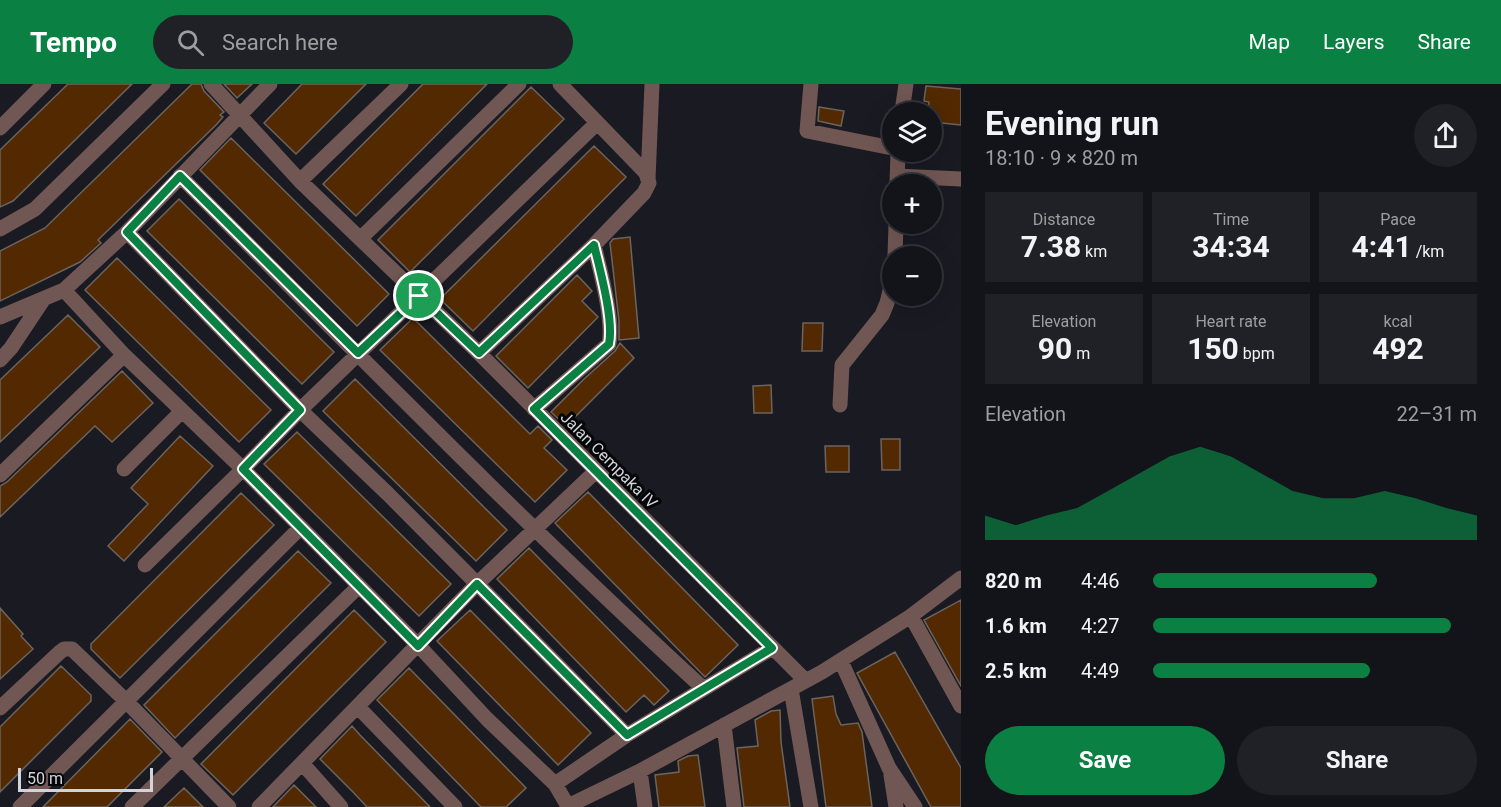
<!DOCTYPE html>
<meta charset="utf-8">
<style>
:root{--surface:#13141a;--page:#202127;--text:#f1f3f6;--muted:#9d9ea2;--line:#323339;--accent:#0b8043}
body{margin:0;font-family:Roboto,sans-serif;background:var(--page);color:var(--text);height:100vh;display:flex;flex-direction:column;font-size:22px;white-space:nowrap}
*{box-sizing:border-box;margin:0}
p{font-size:20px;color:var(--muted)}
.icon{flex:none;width:33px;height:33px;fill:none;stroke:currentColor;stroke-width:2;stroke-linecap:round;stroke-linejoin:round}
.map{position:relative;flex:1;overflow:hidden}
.panel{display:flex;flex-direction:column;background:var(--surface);width:540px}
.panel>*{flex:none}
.controls{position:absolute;left:882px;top:18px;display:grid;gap:12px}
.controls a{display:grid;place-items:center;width:60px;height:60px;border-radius:50%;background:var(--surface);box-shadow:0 6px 24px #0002,0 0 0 2px var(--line);font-size:30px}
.scale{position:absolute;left:18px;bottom:15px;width:135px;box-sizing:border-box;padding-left:6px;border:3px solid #d2d4d9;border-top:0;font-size:16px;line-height:21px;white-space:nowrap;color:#d2d4d9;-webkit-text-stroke:4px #050608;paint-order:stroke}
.pin{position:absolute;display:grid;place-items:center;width:51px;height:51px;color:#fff;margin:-26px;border:3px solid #fff;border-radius:50%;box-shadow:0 2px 6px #0007}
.round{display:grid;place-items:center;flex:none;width:63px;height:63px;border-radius:32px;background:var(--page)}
.headline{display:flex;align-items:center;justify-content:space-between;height:102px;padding:0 24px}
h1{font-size:33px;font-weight:700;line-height:45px}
.metrics{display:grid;grid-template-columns:repeat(3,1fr);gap:9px;height:102px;padding:6px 24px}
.metrics div{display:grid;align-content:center;border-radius:0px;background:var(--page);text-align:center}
.metrics b{font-size:30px;font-weight:700}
.metrics small{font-size:16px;font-weight:400}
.metrics p{font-size:16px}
.chart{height:168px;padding:12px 24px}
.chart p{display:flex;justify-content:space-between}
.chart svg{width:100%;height:108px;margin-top:6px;fill:var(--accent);opacity:.7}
.button{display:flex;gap:12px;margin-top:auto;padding:12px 24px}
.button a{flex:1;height:69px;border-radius:36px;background:var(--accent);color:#fff;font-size:24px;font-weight:700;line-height:69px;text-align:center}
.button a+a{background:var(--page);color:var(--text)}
ul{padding:0 24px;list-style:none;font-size:20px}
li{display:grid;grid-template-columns:96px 72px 1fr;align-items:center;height:45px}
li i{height:15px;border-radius:8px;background:var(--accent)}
header{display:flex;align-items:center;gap:36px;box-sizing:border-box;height:84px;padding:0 30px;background:var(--accent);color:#fff}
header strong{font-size:28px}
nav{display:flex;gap:33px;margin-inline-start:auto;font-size:21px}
.search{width:420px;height:54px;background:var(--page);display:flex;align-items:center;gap:15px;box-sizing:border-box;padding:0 21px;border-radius:33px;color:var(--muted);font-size:22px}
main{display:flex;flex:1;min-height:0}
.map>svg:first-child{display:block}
</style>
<header>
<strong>Tempo</strong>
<div class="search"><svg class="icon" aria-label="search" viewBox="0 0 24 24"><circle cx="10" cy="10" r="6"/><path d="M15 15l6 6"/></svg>Search here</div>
<nav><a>Map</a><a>Layers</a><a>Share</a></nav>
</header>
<main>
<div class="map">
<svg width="961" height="723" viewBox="0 0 961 723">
<rect width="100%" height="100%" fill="#191a22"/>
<path fill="#522901" stroke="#6c645e" stroke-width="1.5" d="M 68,0 L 132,0 L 13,117 L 0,123 L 0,66 Z
M 192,0 L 201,0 L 204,7 L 224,28 L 220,31 L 223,33 L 217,40 L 98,156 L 101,159 L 80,178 L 0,217 L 0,167 L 45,144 Z
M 224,0 L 252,0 L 237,14 Z
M 302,0 L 366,0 L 296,70 L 264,39 Z
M 423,0 L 487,0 L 356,132 L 323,100 Z
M 926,2 L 961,5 L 961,41 L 932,38 L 932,28 L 928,28 L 929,18 L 924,17 Z
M 531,3 L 564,35 L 410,188 L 378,156 Z
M 819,23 L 844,27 L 841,42 L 818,37 Z
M 231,54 L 389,210 L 357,242 L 200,86 Z
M 594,62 L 626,93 L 473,247 L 440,215 Z
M 179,115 L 334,268 L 302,300 L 147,147 Z
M 630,153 L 639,254 L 619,256 L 619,237 L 610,159 L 613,155 Z
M 117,174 L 271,326 L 239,358 L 85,206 Z
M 577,191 L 592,207 L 582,217 L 598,233 L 528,304 L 496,272 Z
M 68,231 L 100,263 L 0,358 L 0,296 Z
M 413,234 L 530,350 L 538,342 L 552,356 L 544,364 L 567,386 L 535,418 L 380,266 Z
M 803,239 L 823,239 L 822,267 L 802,267 Z
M 620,259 L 634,274 L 566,342 L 551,328 L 584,295 L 615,267 Z
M 122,287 L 153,319 L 112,358 L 95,342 L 0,433 L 0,402 L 7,398 Z
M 355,295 L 507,446 L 476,477 L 323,327 Z
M 771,301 L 772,329 L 754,329 L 753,302 Z
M 297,348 L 451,500 L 419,532 L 264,380 Z
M 180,352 L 213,382 L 124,477 L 108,462 L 148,420 L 131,404 Z
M 881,355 L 900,355 L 900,386 L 882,386 Z
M 825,362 L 849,362 L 849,388 L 826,388 Z
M 588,408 L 738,561 L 705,593 L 555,439 Z
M 241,409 L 274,441 L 120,594 L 91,565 L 91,560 Z
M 529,464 L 669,607 L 654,621 L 644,611 L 626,628 L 497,495 Z
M 298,467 L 331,499 L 175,654 L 144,621 Z
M 961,516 L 961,602 L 924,536 Z
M 0,524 L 23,550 L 21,552 L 33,565 L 0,595 Z
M 354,526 L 386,558 L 233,711 L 201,680 Z
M 470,526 L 591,649 L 558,681 L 437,557 Z
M 895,568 L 961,684 L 961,723 L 931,723 L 857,589 Z
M 61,582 L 91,611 L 91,617 L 0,708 L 0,643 Z
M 409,584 L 526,704 L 506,723 L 481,723 L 377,616 Z
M 833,612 L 836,630 L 841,641 L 858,639 L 862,648 L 872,723 L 826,723 L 812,615 Z
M 780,626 L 781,658 L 790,723 L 744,723 L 737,664 L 758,662 L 755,636 L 771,627 Z
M 130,635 L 162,668 L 107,723 L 43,723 Z
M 352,642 L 360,651 L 430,723 L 367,723 L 353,708 L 320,675 Z
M 698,671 L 705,723 L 659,723 L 655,691 L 679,688 L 678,677 L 688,672 Z
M 294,701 L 316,723 L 273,723 Z
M 184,704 L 203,723 L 164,723 Z"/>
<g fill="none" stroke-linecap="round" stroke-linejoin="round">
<path stroke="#715753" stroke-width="15" d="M 211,0 L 300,97 L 479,269 L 805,596
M 811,0 L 807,47 L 892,64
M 902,28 L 906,0
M 0,44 L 44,0
M 180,92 C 353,265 524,440 704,605
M 897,92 L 961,95
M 648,95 L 652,0
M 300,97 L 401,0
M 897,100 L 898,68
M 0,145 L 35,125 L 163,0
M 127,148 L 300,326 L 388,410 L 627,651 L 555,700
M 361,154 L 519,0
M 895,172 L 896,140
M 64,206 L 124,271 L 243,385 L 300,326 L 597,39
M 0,233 L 64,206 L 127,148 L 270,0
M 479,269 L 594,161 L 644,109 L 649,99 L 646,89 L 560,0
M 0,276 L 11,264 L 43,216
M 840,321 L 842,281 L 882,231 L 887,219 L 892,198
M 534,325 L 609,260 C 614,236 600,186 594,161
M 124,385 L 181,328
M 0,391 L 124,271
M 145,481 L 243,385 L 419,562 L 487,635 L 555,700 L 568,722 L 640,687 L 822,588 L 911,532 L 961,494
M 911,532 L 961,622
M 841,577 L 889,684 L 915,723
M 791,605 L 811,723
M 358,623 L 455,723
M 0,624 L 60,568 L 64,565 L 72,565 L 126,617 L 229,723
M 724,641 L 734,723
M 627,651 L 772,564
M 302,679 L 341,723
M 640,687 L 645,723
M 891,691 L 896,723
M 20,723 L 300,444
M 132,723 L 358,503
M 259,723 L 477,500 L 595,388"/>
</g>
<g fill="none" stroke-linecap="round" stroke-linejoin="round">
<defs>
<path id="route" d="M 180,92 L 358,269 L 419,212 L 479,269 L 594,161 C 600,186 614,236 609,260 L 534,325 L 772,564 L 627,651 L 477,500 L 418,562 L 243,385 L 300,326 L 127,148 Z"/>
</defs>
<use href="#route" stroke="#fff" stroke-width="12"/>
<use href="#route" stroke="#0b8043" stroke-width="8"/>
</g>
<g text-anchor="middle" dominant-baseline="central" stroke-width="6" stroke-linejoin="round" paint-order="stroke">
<g font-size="16" fill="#d2d4d9" stroke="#050608">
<text transform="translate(609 376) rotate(45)">Jalan Cempaka IV</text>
</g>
</g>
</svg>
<div class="controls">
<a><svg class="icon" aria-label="layers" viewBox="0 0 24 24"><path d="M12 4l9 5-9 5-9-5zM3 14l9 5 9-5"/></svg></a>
<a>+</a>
<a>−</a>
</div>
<div class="scale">50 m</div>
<div class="pin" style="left:419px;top:212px;background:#1e9e55"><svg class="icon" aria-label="arrive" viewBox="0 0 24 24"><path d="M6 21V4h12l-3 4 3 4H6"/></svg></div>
</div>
<section class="panel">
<div class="headline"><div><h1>Evening run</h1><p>18:10 · 9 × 820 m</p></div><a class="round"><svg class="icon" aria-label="share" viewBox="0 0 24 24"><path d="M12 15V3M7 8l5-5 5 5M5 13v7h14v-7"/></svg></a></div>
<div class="metrics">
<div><p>Distance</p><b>7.38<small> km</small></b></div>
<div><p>Time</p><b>34:34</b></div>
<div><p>Pace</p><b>4:41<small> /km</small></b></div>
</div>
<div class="metrics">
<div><p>Elevation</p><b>90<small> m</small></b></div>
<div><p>Heart rate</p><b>150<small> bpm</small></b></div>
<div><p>kcal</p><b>492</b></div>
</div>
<div class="chart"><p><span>Elevation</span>22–31 m</p>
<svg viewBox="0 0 160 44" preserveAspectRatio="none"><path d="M0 44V34L10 38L20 34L30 31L40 24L50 17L60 10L70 6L80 10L90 17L100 24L110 27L120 27L130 24L140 27L150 31L160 34V44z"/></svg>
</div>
<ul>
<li><b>820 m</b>4:46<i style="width:69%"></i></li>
<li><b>1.6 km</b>4:27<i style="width:92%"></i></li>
<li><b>2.5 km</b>4:49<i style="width:67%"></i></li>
</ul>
<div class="button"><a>Save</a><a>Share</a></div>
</section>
</main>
